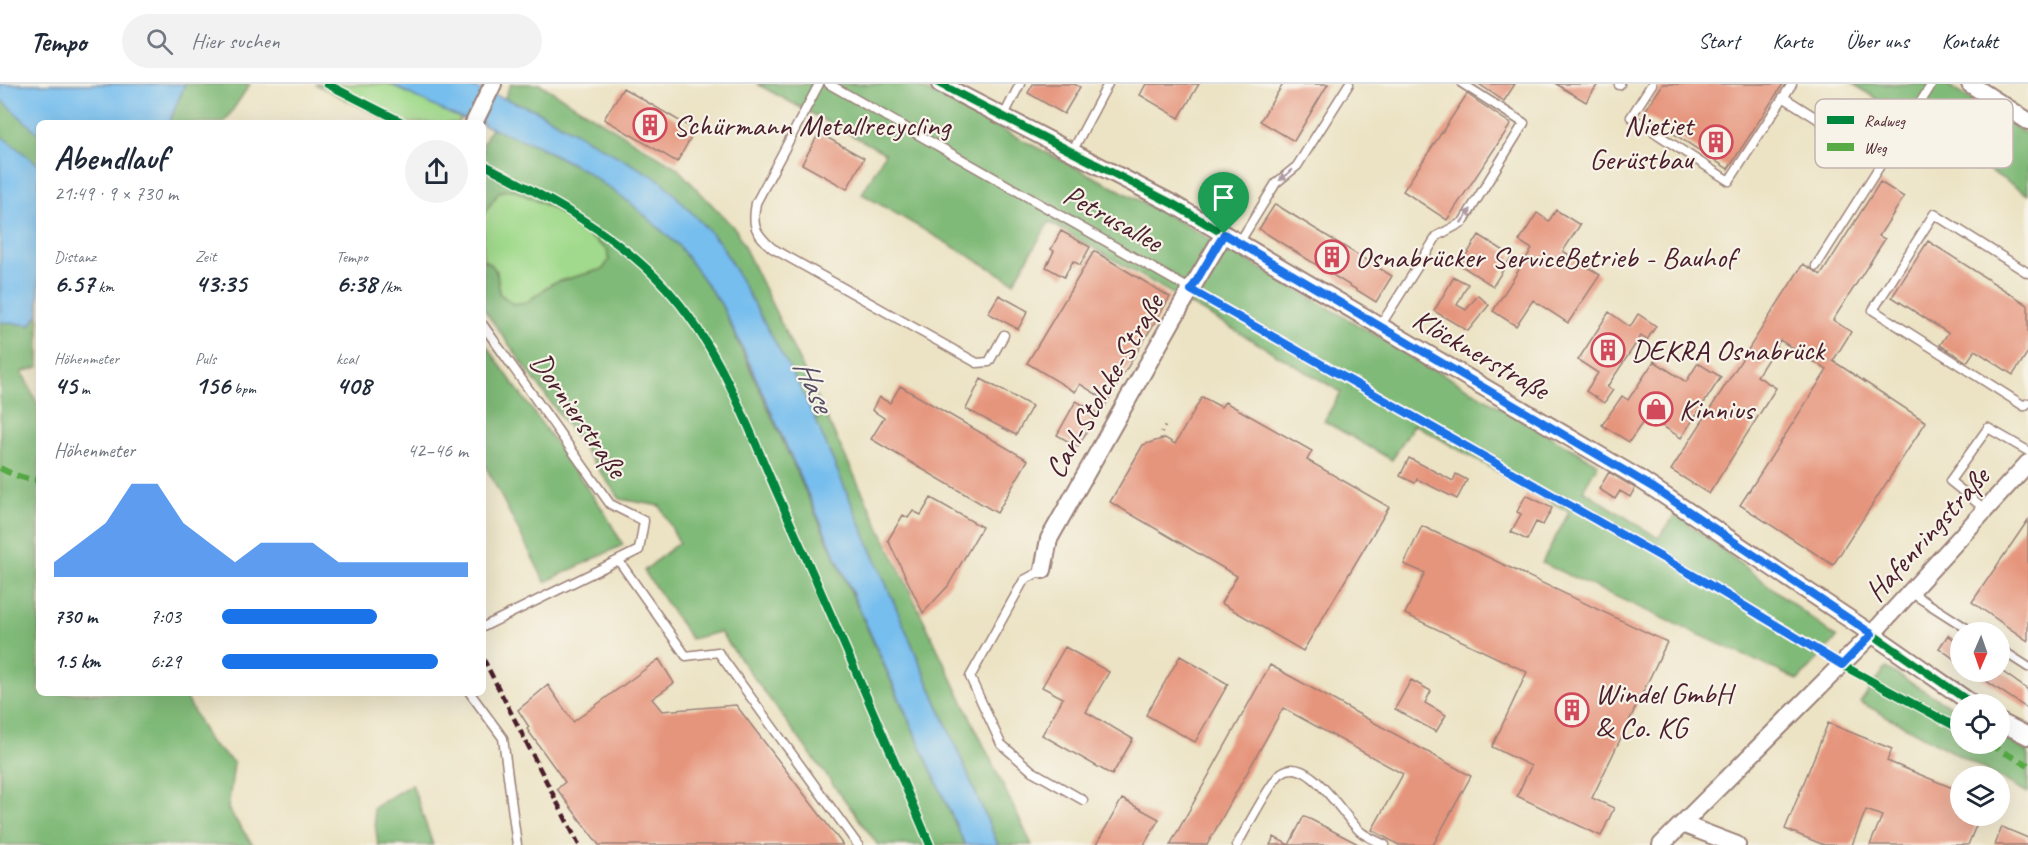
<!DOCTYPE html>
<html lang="de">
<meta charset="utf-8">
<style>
:root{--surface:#fff;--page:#f2f2f3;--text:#1f2937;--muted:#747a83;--line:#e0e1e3;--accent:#1a73e8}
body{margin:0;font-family:Caveat,sans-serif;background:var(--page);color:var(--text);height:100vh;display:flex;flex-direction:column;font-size:22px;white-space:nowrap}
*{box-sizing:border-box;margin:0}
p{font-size:20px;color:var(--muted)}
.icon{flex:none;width:33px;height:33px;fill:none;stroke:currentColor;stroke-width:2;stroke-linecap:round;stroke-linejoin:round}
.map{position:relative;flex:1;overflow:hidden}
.sheet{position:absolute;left:36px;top:36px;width:450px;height:576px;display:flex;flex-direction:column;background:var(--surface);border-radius:9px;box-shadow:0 6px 24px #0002}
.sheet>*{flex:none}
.needle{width:39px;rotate:182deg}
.buttons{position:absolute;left:1950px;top:538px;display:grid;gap:12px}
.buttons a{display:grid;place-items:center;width:60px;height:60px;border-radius:50%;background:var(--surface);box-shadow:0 6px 24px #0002;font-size:30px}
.pin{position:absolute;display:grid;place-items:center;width:51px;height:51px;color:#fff;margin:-62px -26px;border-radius:50% 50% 50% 0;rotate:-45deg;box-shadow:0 0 6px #0007}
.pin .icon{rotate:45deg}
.round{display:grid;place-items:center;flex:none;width:63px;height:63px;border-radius:32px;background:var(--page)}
.headline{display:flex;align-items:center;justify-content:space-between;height:102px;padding:0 18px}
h1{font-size:33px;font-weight:700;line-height:45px}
.metrics{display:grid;grid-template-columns:repeat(3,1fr);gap:9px;height:102px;padding:6px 18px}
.metrics div{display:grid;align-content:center}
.metrics b{font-size:26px;font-weight:700}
.metrics small{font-size:16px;font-weight:400}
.metrics p{font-size:16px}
.chart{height:168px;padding:12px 18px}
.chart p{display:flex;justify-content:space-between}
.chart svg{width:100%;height:108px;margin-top:6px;fill:var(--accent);opacity:.7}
ul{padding:0 18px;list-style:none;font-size:20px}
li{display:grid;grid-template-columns:96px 72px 1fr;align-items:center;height:45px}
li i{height:15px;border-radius:8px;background:var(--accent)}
header{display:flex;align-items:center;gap:36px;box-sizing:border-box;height:84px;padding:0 30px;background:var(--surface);border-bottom:2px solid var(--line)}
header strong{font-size:28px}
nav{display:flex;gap:33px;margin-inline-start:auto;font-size:21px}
.search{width:420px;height:54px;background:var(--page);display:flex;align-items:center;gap:15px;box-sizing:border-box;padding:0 21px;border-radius:33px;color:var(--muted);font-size:22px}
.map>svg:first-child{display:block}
</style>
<header>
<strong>Tempo</strong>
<div class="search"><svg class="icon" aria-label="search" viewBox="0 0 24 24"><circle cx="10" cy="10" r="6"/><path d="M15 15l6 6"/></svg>Hier suchen</div>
<nav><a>Start</a><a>Karte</a><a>Über uns</a><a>Kontakt</a></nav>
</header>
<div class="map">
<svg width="2028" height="761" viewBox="0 0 2028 761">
<rect width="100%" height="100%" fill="#f7f3e8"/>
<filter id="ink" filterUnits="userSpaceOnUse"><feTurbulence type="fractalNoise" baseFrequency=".0167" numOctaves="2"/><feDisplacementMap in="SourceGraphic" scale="12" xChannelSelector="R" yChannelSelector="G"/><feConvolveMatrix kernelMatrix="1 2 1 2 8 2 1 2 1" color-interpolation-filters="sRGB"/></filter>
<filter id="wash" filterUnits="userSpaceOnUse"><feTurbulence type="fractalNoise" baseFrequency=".008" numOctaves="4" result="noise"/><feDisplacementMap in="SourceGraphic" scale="24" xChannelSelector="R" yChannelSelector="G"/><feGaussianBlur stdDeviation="1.35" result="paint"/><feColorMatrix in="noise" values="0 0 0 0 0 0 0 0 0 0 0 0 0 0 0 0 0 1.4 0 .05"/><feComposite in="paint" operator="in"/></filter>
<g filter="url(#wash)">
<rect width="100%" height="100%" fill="#ece3c4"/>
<path fill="#a1da8c" stroke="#767c5c" stroke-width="1.5" d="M 315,0 L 390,0 L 461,34 L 458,39 L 393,39 Z
M 512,105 L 552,124 L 607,166 L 610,176 L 603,185 L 553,199 L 527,218 L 513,220 L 499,209 L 497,187 L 483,176 L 483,131 L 499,108 Z
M 807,294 L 822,325 L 815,336 L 801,305 Z"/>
<path fill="#80ba78" stroke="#656c52" stroke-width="1.5" d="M 0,0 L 250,0 L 224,39 L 39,39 L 39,283 L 22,288 L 39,323 L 39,609 L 184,609 L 209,657 L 234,679 L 228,725 L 253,761 L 0,761 Z
M 511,0 L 540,0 L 676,83 L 736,146 L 807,293 L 800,304 L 720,159 L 662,98 L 535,26 L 504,15 Z
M 757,0 L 914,0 L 1177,136 L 1598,380 L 1583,406 L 1658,454 L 1676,430 L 1837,554 L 1798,596 L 1542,479 L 1569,428 L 1414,340 L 1392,376 L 1324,337 L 1341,308 L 1049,138 L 1014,198 L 862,110 L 885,69 Z
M 1853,0 L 1946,0 L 2028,51 L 2028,111 Z
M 491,44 L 536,61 L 582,85 L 632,120 L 679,162 L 721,220 L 965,761 L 878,761 L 720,548 L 691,555 L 644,487 L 679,458 L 660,422 L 620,415 L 483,224 L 483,176 C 499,181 498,196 499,209 L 513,220 L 527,218 L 553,199 L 603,185 L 609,176 L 607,166 L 552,124 L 512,105 L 499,108 L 483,131 L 483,60 Z
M 483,257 L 603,426 L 623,461 L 545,498 L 483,377 Z
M 823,326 L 1009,714 L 1032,761 L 998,761 L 816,337 Z
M 1886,584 L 1960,628 L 1960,660 L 2000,660 L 2000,652 L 2028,668 L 2028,709 L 1860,618 Z
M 412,700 L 433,761 L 378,761 L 373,724 Z"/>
<path fill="#76beee" stroke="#606e8c" stroke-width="1.5" d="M 0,0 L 185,0 L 169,39 L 39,39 L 39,50 L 0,15 Z
M 390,0 L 465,0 L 535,26 L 662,97 L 720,159 L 801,305 L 816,337 L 998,761 L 965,761 L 743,265 L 721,220 L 679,162 L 632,120 L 582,85 L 536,61 L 483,41 L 483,39 C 460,39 413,11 390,0 Z
M 0,51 L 39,81 L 39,230 L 30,241 L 0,238 Z"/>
<g id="blocks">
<path fill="#e6957d" d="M 1033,0 L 1074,0 L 1080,3 L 1064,30 L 1028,9 Z
M 1146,0 L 1199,0 L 1179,34 L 1140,11 Z
M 1283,0 L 1328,0 L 1294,57 L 1260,37 Z
M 1479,0 L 1515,0 L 1504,17 Z
M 1556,0 L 1598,0 L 1586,18 Z
M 1663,0 L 1783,0 L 1728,85 L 1643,30 Z
M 623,4 L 695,46 L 677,78 L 604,35 Z
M 1467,10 L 1511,40 L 1447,136 L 1403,107 Z
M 819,49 L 864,74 L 847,105 L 802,80 Z
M 1880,98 L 1904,113 L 1879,152 L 1885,155 L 1833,236 L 1851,248 L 1833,277 L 1926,338 L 1833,481 L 1740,421 L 1827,286 L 1780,256 L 1757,292 L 1776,304 L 1709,410 L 1671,386 L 1803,180 L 1821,191 Z
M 1275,120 L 1392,192 L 1376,218 L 1259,145 Z
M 1556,126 L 1580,141 L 1563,167 L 1600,191 L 1568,239 L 1533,216 L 1516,242 L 1493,227 L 1532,165 L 1519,157 L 1537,129 L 1549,137 Z
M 1061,147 L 1090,163 L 1080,181 L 1073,177 L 1064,193 L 1046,183 L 1054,167 L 1051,165 Z
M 1479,151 L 1512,172 L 1493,202 L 1460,181 Z
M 1928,157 L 2028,221 L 2028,268 L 2013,291 L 1975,266 L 1967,278 L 1940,261 L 1948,249 L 1892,213 Z
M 1094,167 L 1170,213 L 1102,326 L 1095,322 L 1101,313 L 1080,300 L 1075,308 L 1027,279 Z
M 1454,193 L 1468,200 L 1457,221 L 1466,226 L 1478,211 L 1489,221 L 1468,247 L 1434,227 Z
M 999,211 L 1028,227 L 1018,245 L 988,229 Z
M 1609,228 L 1630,243 L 1638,230 L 1656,242 L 1647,256 L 1641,252 L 1607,303 L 1613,306 L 1604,319 L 1586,307 L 1598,289 L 1578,276 Z
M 1654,277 L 1686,298 L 1698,279 L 1721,293 L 1681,354 L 1652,335 L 1648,341 L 1643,338 L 1629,358 L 1602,341 L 1622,312 L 1628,316 Z
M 981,295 L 1032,322 L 1016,351 L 966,325 Z
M 900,302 L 1028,376 L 997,429 L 871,355 L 884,334 L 872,326 L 879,313 L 890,319 Z
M 1202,313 L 1221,323 L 1225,318 L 1312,367 L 1307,376 L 1389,423 L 1303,567 L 1221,519 L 1237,492 L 1110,418 L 1143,361 L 1165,354 L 1175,360 Z
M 1076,317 L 1097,329 L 1078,363 L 1057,351 Z
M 1409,374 L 1453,397 L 1456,390 L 1467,396 L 1457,415 L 1417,395 L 1415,399 L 1400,392 Z
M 1609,388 L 1635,404 L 1630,413 L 1620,407 L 1615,415 L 1599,405 Z
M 1526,411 L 1552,424 L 1543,441 L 1536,438 L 1527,456 L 1511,448 L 1521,430 L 1517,428 Z
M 931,414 L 982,443 L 948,502 L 923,529 L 888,456 L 903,431 L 908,434 L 913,427 L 921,431 Z
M 2028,436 L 2028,557 L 1972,518 Z
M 1422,442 L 1667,558 L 1592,714 L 1614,724 L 1601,752 L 1517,712 L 1531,682 L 1492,663 L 1527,588 L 1405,530 L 1425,489 L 1404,480 Z
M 1948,551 L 1960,560 L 1960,579 L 1939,564 Z
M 1065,563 L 1109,588 L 1086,628 L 1133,655 L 1112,691 L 1042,651 L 1063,614 L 1042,603 Z
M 1180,572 L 1228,600 L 1195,658 L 1146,631 Z
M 659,575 L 674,599 L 652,615 L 662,627 L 736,621 L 843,761 L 599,761 L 557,705 L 565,698 L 527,645 L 529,643 L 518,626 L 548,601 L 573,638 Z
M 1270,581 L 1471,692 L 1433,761 L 1399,761 L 1372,746 L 1403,690 L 1283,624 L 1207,761 L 1170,761 Z
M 2000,586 L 2028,606 L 2028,625 L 1973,588 L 2000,588 Z
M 1411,596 L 1431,607 L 1425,619 L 1446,631 L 1436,648 L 1395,625 Z
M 1828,639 L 1892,665 L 1887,677 L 1960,707 L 1960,732 L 1980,732 L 1968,761 L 1870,761 L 1882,732 L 1866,726 L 1852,761 L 1824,761 L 1785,745 Z
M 1122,715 L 1159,735 L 1144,761 L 1096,761 Z
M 1304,732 L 1360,761 L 1270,761 L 1274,753 L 1289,761 Z
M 2002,743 L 2028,754 L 2028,761 L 1995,761 Z"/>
</g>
</g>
<g filter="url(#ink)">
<use href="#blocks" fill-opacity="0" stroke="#9b8178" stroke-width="1.5"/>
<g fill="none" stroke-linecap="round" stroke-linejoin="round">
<defs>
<path id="lane" d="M 819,0 L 756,119 C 752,141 754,148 772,164 L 977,279 L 989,278 L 1004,251
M 829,0 L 1705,498 L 1842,581
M 1652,0 L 1631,33 L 1729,97 L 1792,0
M 1619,1 L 1620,0
M 1783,13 L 1840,49
M 1003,33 L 1020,0
M 1072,68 L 1108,0
M 1239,159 L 1276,99 L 1297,82 L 1349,0
M 1816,182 L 1932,0
M 2028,189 L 1934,130 L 1873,226 L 2024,322 L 2028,319
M 483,241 L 610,420 L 644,437 L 639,466 L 483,543
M 1380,242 L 1437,152 L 1463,138 L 1524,39 L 1463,0
M 1986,426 L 1950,397 L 1988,344 L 2028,367
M 619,477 L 686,572 L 718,568 L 858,761
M 1043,486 L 1024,496 L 970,593 L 1001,660 L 1032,687 L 1083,716
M 1910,508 L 1974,549
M 2000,565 L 2028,583
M 470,609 L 503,654 L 517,761
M 1237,761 C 1245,747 1271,697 1281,689 C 1309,668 1344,735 1361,748 C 1367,753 1377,757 1385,761"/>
<path id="street" d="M 940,0 L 1173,120 L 1638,394 L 1872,550 L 1974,621
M 1970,0 L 2028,37
M 474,39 L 493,0
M 1043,486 L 1049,455 L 1172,237 L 1224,150
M 2000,638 L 2028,652
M 1682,740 L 1737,761
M 1661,761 L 1872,550 L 2028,379"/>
</defs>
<use href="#lane" stroke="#9b8178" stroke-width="11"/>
<use href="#street" stroke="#9b8178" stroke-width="20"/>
<path stroke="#9b8178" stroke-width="3" stroke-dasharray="1.5 4.5" stroke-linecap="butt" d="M 1161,355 L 1161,350 L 1165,342"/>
<use href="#lane" stroke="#fff" stroke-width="8"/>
<use href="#street" stroke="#fff" stroke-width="16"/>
<path stroke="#4a1f2b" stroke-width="4.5" stroke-dasharray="9 4.5" stroke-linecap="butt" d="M 483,574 L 579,761"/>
<path stroke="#57aa44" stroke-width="6" stroke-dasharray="12 6" stroke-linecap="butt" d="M 0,384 C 11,390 26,396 39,396
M 1988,660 L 2028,681"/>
<defs>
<path id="cycleway" d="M 327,0 L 404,39
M 940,0 L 1173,120 L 1638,394 L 1872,550 L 1974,621
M 483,80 C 548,114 616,149 666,204 C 719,262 745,336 776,407 C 829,524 880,643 930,761
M 1842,581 L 1960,645"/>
</defs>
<use href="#cycleway" stroke="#f7f3e8" stroke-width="11"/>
<use href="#cycleway" stroke="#00873e" stroke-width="8"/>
</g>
<defs><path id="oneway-solid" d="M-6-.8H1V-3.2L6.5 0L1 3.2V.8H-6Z" transform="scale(1.5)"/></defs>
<g fill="#ae9aa0">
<use href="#oneway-solid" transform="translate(1286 91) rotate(141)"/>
<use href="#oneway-solid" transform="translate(1466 132) rotate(-54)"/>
</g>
</g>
<g fill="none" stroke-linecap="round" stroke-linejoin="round" filter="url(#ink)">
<defs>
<path id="route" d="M 1224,150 L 1654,404 L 1872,550 L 1842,581 L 1705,498 L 1191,206 Z"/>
</defs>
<use href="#route" stroke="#fff" stroke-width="12"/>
<use href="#route" stroke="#1a73e8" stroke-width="8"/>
</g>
<defs>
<symbol id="building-ring" viewBox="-11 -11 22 22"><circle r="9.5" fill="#f7f3e8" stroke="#d1495b" stroke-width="1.5"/><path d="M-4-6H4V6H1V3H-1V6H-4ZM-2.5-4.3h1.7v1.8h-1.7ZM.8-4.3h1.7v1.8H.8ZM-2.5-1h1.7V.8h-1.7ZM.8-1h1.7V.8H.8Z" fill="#d1495b"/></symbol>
<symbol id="shop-ring" viewBox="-11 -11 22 22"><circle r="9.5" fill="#f7f3e8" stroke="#d1495b" stroke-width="1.5"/><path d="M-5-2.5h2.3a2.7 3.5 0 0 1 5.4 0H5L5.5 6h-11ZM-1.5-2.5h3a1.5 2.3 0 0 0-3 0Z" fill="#d1495b"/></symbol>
</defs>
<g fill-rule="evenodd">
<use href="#building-ring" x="631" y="22" width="38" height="38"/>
<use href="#building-ring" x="1697" y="39" width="38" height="38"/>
<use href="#building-ring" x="1313" y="154" width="38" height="38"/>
<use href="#building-ring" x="1589" y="247" width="38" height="38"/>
<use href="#shop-ring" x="1637" y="306" width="38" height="38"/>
<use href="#building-ring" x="1553" y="607" width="38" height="38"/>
</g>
<g text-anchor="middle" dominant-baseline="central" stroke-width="4.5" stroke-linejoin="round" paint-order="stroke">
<g font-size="30" fill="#4a1f2b" stroke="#f7f3e8" text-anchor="start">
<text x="673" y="41">Schürmann Metallrecycling</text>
<text x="1693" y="41" text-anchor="end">Nietiet<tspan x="1693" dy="34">Gerüstbau</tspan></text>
<text x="1355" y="173">Osnabrücker ServiceBetrieb - Bauhof</text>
<text x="1631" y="266">DEKRA Osnabrück</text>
<text x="1679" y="325">Kinnius</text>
<text x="1595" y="609">Windel GmbH<tspan x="1595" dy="34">&amp; Co. KG</tspan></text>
</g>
<g font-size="30" fill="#4a1f2b" stroke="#f7f3e8">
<text transform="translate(1113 134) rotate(29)">Petrusallee</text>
<text transform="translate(1481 270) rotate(30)">Klöcknerstraße</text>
<text transform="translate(1104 302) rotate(-60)">Carl-Stolcke-Straße</text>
<text transform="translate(579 331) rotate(55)">Dornierstraße</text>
<text transform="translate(1927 450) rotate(-48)">Hafenringstraße</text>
</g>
<g font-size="32" font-style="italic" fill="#574f66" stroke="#f7f3e8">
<text transform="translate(814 301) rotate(66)">Hase</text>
</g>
</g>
<rect x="1815" y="15" width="198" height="69" rx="9" fill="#f7f3e8" stroke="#c3b3af" stroke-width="1.5"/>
<rect x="1827" y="32" width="27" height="8" fill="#00873e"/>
<rect x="1827" y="59" width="27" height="8" fill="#57aa44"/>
<g font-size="16" fill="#4a1f2b">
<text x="1864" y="42">Radweg</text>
<text x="1864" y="69">Weg</text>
</g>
</svg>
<div class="buttons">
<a><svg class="needle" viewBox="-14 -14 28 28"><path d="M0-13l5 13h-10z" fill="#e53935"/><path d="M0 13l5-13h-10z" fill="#747a83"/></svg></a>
<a><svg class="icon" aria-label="locate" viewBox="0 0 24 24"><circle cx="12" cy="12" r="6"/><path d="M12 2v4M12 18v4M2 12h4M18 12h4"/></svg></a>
<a><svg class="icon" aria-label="layers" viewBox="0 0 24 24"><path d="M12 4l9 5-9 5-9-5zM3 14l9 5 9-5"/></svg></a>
</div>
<div class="pin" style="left:1224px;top:150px;background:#1e9e55"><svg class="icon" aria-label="arrive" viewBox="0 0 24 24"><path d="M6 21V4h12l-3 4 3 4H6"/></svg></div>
<section class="sheet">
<div class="headline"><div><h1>Abendlauf</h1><p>21:49 · 9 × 730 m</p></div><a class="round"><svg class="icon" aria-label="share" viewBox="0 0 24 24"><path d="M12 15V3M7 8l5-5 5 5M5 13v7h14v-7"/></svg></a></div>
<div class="metrics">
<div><p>Distanz</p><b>6.57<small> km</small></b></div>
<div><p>Zeit</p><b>43:35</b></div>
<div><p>Tempo</p><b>6:38<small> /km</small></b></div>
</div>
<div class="metrics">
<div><p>Höhenmeter</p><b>45<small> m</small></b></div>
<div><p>Puls</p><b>156<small> bpm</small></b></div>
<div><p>kcal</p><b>408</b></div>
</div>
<div class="chart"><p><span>Höhenmeter</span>42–46 m</p>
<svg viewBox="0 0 160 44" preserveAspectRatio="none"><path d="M0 44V38L10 30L20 22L30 6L40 6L50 22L60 30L70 38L80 30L90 30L100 30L110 38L120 38L130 38L140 38L150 38L160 38V44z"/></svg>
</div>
<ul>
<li><b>730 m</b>7:03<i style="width:63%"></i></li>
<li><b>1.5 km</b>6:29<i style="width:88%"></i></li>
</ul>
</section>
</div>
